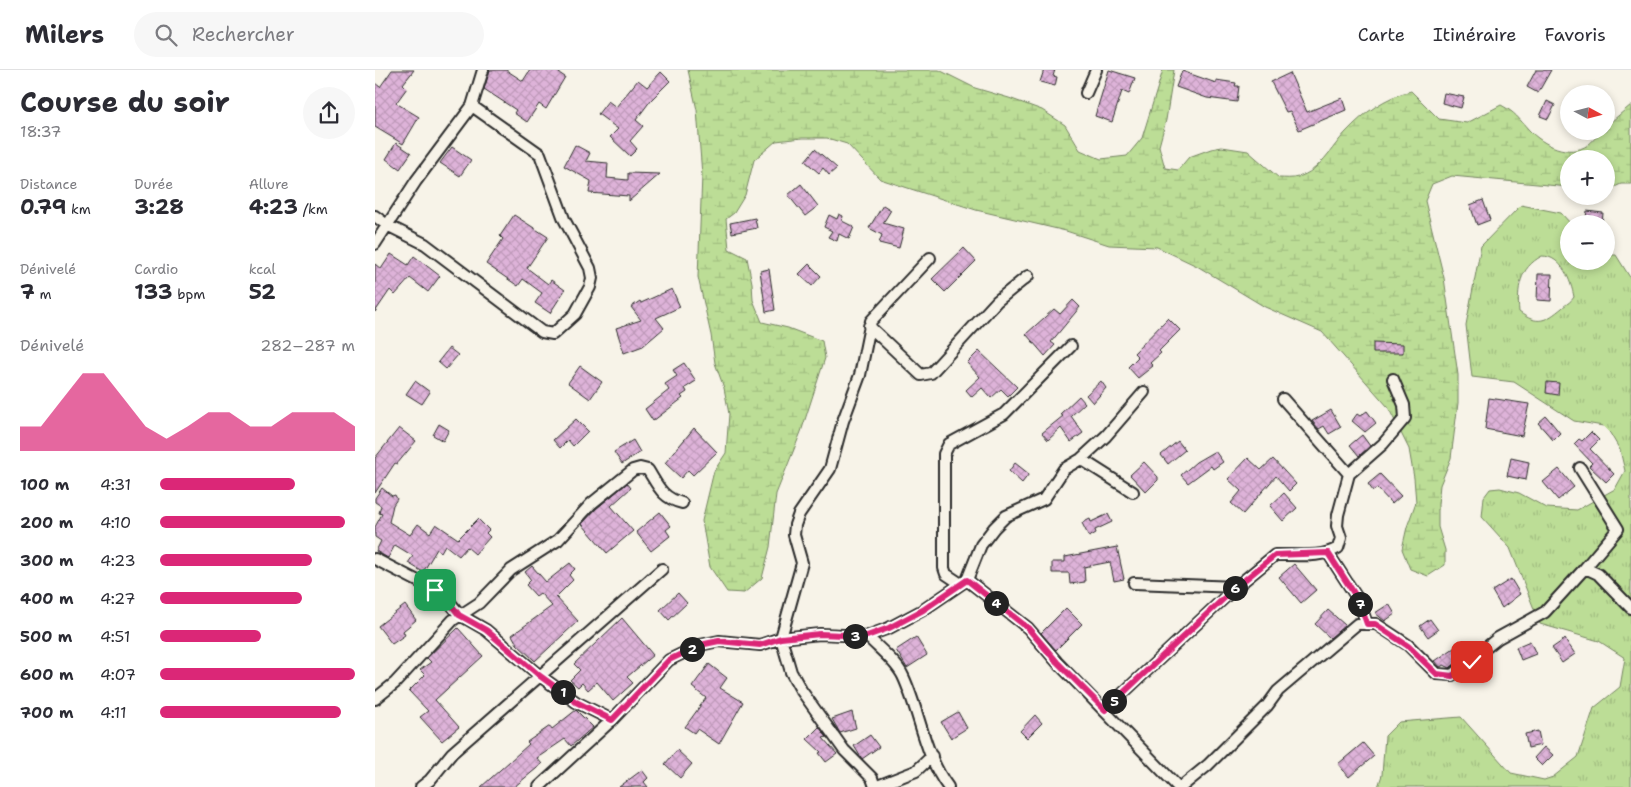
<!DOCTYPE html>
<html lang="fr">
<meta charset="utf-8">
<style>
:root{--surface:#fff;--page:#f7f7f7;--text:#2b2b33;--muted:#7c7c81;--line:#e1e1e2;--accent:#db2777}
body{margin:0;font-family:"Shantell Sans",sans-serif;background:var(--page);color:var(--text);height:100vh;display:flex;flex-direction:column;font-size:19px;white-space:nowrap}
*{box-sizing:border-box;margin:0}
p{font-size:16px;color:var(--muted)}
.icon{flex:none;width:28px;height:28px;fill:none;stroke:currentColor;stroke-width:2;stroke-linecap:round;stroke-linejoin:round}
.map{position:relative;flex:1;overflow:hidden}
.drawer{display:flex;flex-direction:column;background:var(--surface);width:375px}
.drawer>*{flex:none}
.needle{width:32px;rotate:97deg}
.buttons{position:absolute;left:1185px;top:15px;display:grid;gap:10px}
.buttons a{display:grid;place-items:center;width:55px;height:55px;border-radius:50%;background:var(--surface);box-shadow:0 2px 8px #0003;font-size:25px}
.pin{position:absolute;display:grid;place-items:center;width:42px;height:42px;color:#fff;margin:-21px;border-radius:10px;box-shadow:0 2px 8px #0006}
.km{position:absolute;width:25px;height:25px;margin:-12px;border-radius:50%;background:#222;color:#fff;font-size:14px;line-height:25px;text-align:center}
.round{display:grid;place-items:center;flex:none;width:52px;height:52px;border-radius:26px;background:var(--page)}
.headline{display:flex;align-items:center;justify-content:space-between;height:85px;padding:0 20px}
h1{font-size:28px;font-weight:700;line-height:38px}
.metrics{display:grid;grid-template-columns:repeat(3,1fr);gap:8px;height:85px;padding:5px 20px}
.metrics div{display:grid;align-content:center}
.metrics b{font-size:21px;font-weight:700}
.metrics small{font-size:14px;font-weight:400}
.metrics p{font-size:14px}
.chart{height:140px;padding:10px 20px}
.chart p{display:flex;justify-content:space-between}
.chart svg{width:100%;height:90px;margin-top:5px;fill:var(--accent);opacity:.7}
ul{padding:0 20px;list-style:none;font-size:16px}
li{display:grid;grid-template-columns:80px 60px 1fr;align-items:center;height:38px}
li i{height:12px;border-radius:6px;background:var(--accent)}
header{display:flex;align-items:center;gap:30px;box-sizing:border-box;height:70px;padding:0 25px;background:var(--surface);border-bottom:1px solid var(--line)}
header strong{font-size:24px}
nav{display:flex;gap:28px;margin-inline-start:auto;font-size:18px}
.search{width:350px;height:45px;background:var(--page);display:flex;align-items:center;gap:12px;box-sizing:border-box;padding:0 18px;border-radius:28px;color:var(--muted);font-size:19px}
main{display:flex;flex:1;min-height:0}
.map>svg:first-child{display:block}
</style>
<header>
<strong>Milers</strong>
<div class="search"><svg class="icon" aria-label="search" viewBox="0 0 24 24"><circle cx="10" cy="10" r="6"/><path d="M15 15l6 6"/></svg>Rechercher</div>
<nav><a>Carte</a><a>Itinéraire</a><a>Favoris</a></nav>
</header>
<main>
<section class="drawer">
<div class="headline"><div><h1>Course du soir</h1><p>18:37</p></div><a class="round"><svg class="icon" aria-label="share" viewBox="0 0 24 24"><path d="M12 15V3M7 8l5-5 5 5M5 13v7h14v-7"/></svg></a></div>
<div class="metrics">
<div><p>Distance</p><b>0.79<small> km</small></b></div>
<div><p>Durée</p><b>3:28</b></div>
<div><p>Allure</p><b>4:23<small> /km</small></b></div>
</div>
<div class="metrics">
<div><p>Dénivelé</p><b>7<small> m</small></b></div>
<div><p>Cardio</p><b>133<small> bpm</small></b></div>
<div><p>kcal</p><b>52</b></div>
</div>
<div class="chart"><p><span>Dénivelé</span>282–287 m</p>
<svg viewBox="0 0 160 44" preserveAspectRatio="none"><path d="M0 44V32L10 32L20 19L30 6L40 6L50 19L60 32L70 38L80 32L90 25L100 25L110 32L120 32L130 25L140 25L150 25L160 32V44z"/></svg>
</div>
<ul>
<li><b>100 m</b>4:31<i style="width:69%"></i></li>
<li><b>200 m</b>4:10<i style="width:95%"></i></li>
<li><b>300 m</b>4:23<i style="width:78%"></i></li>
<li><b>400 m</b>4:27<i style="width:73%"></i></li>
<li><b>500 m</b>4:51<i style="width:52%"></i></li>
<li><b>600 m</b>4:07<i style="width:100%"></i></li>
<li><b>700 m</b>4:11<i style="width:93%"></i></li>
</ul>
</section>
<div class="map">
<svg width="1256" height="717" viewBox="0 0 1256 717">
<defs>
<pattern id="grass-tufts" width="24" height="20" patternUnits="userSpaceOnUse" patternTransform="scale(1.25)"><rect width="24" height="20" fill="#bcdd96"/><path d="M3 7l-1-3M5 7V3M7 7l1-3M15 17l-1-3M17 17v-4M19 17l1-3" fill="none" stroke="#a2be81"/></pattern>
<pattern id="wetland-marsh" width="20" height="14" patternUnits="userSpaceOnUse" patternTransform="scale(1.25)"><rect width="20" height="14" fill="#bcdd96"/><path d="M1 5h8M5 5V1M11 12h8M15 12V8" fill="none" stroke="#a2be81"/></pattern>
<pattern id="building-cross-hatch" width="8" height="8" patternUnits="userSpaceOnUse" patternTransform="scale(1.25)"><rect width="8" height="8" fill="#deb3d9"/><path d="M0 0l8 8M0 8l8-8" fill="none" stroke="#bf9aba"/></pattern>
</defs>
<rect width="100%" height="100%" fill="#f7f3e8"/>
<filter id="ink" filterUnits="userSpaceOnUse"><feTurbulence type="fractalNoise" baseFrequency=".02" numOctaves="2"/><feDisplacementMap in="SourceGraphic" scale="10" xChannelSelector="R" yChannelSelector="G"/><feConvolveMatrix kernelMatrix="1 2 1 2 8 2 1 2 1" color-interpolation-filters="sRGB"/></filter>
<g filter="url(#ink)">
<path fill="url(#grass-tufts)" stroke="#748460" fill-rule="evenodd" d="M 1146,135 L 1186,143 L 1196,154 L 1194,154 L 1194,191 L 1231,191 L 1231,185 L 1241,185 L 1256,209 L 1256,717 L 1003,717 L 1007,705 L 1010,666 L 1024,652 L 1086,647 L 1136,703 L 1169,710 L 1178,707 L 1203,687 L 1219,638 L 1245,617 L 1250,588 L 1224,571 L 1165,554 L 1135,478 L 1107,447 L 1109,427 L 1115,419 L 1125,418 L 1144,423 L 1172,438 L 1202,440 L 1240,419 L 1250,401 L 1245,380 L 1235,363 L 1228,356 L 1199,351 L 1139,312 L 1097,307 L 1091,255 L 1106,176 ZM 1167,186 C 1187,186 1196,211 1199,227 C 1195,233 1191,234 1187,238 C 1171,251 1163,256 1144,242 C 1142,219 1144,198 1167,186 Z"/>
<path fill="url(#wetland-marsh)" stroke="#748460" d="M 313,0 L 564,0 L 600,18 L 634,28 L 667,40 L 690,55 L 705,80 L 726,89 L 752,86 L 767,68 L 788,0 L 799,0 L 791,50 L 784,76 L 790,98 L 803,100 L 814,87 L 836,79 L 847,77 L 873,81 L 904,108 C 910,108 917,109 923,107 C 945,101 956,78 971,62 C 989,43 1010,27 1036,21 L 1064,49 L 1092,53 L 1126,35 C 1141,43 1143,48 1154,60 C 1168,75 1194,88 1213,75 C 1218,71 1222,66 1226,61 L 1231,61 L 1231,56 L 1256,35 L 1256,114 L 1246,114 L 1231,121 L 1231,89 L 1194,89 L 1194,117 L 1077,106 L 1057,114 L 1050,131 L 1069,208 L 1083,305 L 1083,333 L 1076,388 L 1065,415 L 1063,434 L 1063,457 L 1070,480 L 1070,495 L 1053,506 L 1035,499 L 1027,479 L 1032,457 L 1041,432 L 1039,408 L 1034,379 L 1013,337 L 947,262 L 890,237 L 822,196 L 782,177 L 734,175 L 691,161 L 601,140 L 505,109 L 472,74 L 452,68 L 427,68 L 401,71 L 379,90 L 370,125 L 359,143 L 351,149 L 354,179 L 372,188 L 377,213 L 378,230 L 387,252 L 413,258 L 447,271 L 450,288 L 426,362 L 401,424 L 395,477 L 387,508 L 369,523 L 352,522 L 335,497 L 327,451 L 339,401 L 351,383 L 354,344 L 349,318 L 340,293 L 336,265 L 323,207 L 327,105 L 322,40 Z"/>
<path fill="url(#building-cross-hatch)" stroke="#2b2b2b" d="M 17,0 L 39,0 L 28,14 L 32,18 L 21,33 L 44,47 L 28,74 L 0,57 L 0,13 L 5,17 Z
M 115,0 L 131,0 L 148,11 L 155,0 L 186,0 L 184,3 L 190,7 L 171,39 L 164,34 L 152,52 L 139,43 L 141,40 L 109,19 Z
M 669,0 L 680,0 L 678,6 L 682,7 L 680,16 L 665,12 Z
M 734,0 L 760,8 L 754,24 L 747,21 L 737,52 L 720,46 Z
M 1161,0 L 1176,0 L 1163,23 L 1152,17 Z
M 807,1 L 841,13 L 841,10 L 861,13 L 860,16 L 864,16 L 862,32 L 832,28 L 801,17 Z
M 286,2 L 295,11 L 276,30 L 261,50 L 268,56 L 255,71 L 262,79 L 255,86 L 235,67 L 243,59 L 223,44 L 233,31 L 241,37 L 263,10 L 272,17 Z
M 915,3 L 932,42 L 967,28 L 971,40 L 924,60 L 915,41 L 911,42 L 896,12 Z
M 1069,23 L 1089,27 L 1086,38 L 1067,33 Z
M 1172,31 L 1180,35 L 1173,49 L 1165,46 Z
M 21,73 L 36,83 L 25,99 L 11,89 Z
M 200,75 L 215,83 L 211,91 L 233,93 L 232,108 L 253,110 L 253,103 L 285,104 L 254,131 L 254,126 L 214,123 L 216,111 L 189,96 Z
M 77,77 L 96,90 L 85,106 L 65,93 Z
M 440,79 L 462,98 L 454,105 L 448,98 L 444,103 L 430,91 Z
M 426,114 L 443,136 L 430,146 L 413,125 Z
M 1108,130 L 1115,150 L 1102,155 L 1095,135 Z
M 508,135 L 516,140 L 508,153 L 529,159 L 524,178 L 504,173 L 507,165 L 494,158 Z
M 1212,141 L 1228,143 L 1227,154 L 1210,154 Z
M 464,144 L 468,146 L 467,151 L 479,157 L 474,169 L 464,164 L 462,171 L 453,167 L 457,161 L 449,157 L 454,145 L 462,149 Z
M 139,145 L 173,167 L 152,198 L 173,214 L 176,210 L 190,220 L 175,243 L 160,233 L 167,223 L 148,209 L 143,216 L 111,194 L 128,169 L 125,166 Z
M 380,148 L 382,158 L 357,163 L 355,153 Z
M 589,178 L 601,191 L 570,222 L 557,209 Z
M 16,184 L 33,195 L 39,186 L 65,206 L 53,222 L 35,208 L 20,225 L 15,220 L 0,242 L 0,194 L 6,199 Z
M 434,194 L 446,206 L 437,216 L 424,204 Z
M 394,199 L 400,240 L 391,242 L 385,201 Z
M 1163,204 L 1177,204 L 1176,231 L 1162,230 Z
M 297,219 L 305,237 L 281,248 L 289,258 L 268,276 L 249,283 L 241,258 L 266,250 L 256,237 L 265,231 L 266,233 Z
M 698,230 L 705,237 L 676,272 L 680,275 L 670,286 L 651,264 L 679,239 L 685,244 Z
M 793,248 L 805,260 L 784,281 L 786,283 L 775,293 L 778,296 L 763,308 L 753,297 L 763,287 L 759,283 Z
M 998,273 L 1028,274 L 1028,283 L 998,283 Z
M 74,278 L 83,285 L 71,299 L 63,292 Z
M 604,281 L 642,317 L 633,326 L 626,319 L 616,328 L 607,318 L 597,327 L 591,320 L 605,307 L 592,293 Z
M 309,293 L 321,311 L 310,318 L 312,322 L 306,326 L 308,328 L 278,351 L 270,339 L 294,320 L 290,314 L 302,306 L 298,300 Z
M 205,296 L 227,312 L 215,329 L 193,313 Z
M 40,311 L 55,322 L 47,334 L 31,324 Z
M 726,311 L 731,318 L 718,333 L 711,325 Z
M 1172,312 L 1184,313 L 1183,325 L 1171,323 Z
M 704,326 L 710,333 L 696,346 L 708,363 L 696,372 L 686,358 L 673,370 L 667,363 L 688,346 L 685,344 Z
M 1114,328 L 1154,334 L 1147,366 L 1110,359 Z
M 956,340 L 966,357 L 954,364 L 949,356 L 944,359 L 937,351 Z
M 992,341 L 1001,353 L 990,362 L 977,351 L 982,344 L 985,346 Z
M 1171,346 L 1185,363 L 1178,370 L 1163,353 Z
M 201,349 L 213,361 L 198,376 L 193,370 L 185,378 L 178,370 Z
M 64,354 L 74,360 L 68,371 L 58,365 Z
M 24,358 L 41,371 L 22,394 L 20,393 L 0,423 L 0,388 Z
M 319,358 L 342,382 L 318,405 L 313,400 L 306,408 L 290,393 Z
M 1216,362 L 1224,370 L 1215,379 L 1239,404 L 1231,412 L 1214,396 L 1217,393 L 1199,374 L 1204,369 L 1207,371 Z
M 987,365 L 995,376 L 984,386 L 975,375 Z
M 258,370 L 265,382 L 247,394 L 239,382 Z
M 803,371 L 810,380 L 793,394 L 786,385 Z
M 840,381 L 848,392 L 838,399 L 836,396 L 813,413 L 806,405 L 821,392 Z
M 873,388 L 886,400 L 898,389 L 921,414 L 914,421 L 901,406 L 868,444 L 856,433 L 866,421 L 853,409 Z
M 1136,388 L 1154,392 L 1151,410 L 1132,406 Z
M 769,392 L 783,407 L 783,410 L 771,422 L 755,405 Z
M 640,393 L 654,404 L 647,413 L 634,401 Z
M 1184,399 L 1199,417 L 1183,430 L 1168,412 Z
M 1005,404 L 1026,426 L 1017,434 L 1002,418 L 998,421 L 993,414 Z
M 252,413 L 256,418 L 236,436 L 258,461 L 232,483 L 207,454 L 221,439 Z
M 7,418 L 17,426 L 20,425 L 22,429 L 18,435 L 14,452 L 35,465 L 43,454 L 55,463 L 61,454 L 83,469 L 103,449 L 114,460 L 111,463 L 115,467 L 100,484 L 92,477 L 84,486 L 70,475 L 66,482 L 62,479 L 48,502 L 33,493 L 38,486 L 20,475 L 13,488 L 1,481 L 6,471 L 0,467 L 0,457 L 7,444 L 4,443 L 6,436 L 0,432 L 0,428 Z
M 909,423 L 922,438 L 908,451 L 895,436 Z
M 285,442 L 296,456 L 291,460 L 295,466 L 276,481 L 261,462 Z
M 733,444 L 737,452 L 720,460 L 721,463 L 714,467 L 707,453 L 715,449 L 716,452 Z
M 742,477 L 749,509 L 739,511 L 735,492 L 709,497 L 710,512 L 695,514 L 694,503 L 677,503 L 677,492 L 690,492 L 690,487 Z
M 195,493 L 200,499 L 194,505 L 198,510 L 181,527 L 203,551 L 160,591 L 142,574 L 137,565 L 177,536 L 165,523 L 161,526 L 151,515 L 156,510 L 150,502 L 157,496 L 171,512 Z
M 919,494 L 941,520 L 926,533 L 904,507 Z
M 1136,509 L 1145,524 L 1127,538 L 1117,521 Z
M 303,523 L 312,533 L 294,550 L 285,540 Z
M 1014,534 L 1020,544 L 1010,551 L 1000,543 Z
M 30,535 L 41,550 L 28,561 L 30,565 L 17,574 L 3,556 Z
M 691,538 L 707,554 L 681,580 L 666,563 Z
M 953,540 L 970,555 L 955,568 L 940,554 Z
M 247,548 L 278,585 L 252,607 L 258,613 L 238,631 L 222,612 L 213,620 L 207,613 L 203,617 L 195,610 L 205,600 L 199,594 Z
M 1055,549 L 1063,560 L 1053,567 L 1045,556 Z
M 83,558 L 108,586 L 60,630 L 84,657 L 67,671 L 45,647 L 53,641 L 34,621 L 50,605 L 45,600 L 56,592 L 52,588 Z
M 541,567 L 552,585 L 532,598 L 521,580 Z
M 1190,569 L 1200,584 L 1187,593 L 1177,578 Z
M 1155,571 L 1161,584 L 1146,590 L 1141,577 Z
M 1079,578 L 1086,589 L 1075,598 L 1069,595 L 1065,597 L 1060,591 Z
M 334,594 L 352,608 L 345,618 L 368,632 L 344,674 L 322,659 L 319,663 L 310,657 L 331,628 L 317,617 Z
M 201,640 L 218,657 L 196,676 L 190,669 L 162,688 L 167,694 L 139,717 L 106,717 L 154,674 L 152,672 L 175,656 L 177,659 Z
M 477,642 L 481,658 L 465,663 L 457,649 Z
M 583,642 L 592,658 L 576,668 L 566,652 Z
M 660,645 L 667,653 L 652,668 L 645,661 Z
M 444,657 L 452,667 L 448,668 L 462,684 L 451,692 L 444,683 L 446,682 L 432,669 Z
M 1163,661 L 1166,675 L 1153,678 L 1150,664 Z
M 495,665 L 504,677 L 487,689 L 479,676 Z
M 988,673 L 999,686 L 974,707 L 963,694 Z
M 1169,677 L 1178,685 L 1167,696 L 1159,688 Z
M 302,680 L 317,694 L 305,708 L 290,694 Z
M 267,700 L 273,708 L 269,712 L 273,717 L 244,717 Z"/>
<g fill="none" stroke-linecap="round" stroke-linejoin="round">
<defs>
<path id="minor" d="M 711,23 L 721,0
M 0,146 L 12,155 L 50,174 L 167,262 L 178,264 L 200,244 L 215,217 L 217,208 L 215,198 L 189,149 L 165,84 L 97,36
M 0,174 L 41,111 L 97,36 L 108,0
M 494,256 L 546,305 L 556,303 L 622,231 L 653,206
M 908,329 L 974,404
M 706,389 L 758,422
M 1205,398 L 1243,459 L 1210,498 L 1223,504 L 1256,538
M 953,483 L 984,531 L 992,554
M 0,489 L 68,524 L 85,545 L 111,560 L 165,606 L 201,632 L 237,650
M 592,510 L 653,558 L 682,592 L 803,717
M 759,513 L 861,517
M 586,514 L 571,504 L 569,498 L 569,384 L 574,374 L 629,344 L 696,276
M 492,566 C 503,578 521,591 528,606 C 545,642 549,685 573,717
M 0,629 L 20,613 L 78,550 L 104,533 L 136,500 L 183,470 L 216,434 L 258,400 L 265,398 L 273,400 C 283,416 287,428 307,433
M 730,640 L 861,517 L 900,485 C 921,484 944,489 963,478 L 966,468 L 962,456 L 963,445 L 974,404 L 1008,374 L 1030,348 L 1029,335 L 1018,309
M 46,717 L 55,710 L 77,683 L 287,499
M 164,717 L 237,650 L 294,590 L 325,575 L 344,571 L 385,575 L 406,568 L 445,564 L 492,566 L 514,558 L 548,540 L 592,510 L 606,475 L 619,458 L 631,446 L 669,429 L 689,399 L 706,389 L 731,366 L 769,322
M 500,717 L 497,708 L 469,680 L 426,620 L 416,602 L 406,568 L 427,493 L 419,465 L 420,455 L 424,444 L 455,399 L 468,351 L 485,305 L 496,251 L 555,188
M 500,717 L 541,701 L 557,686
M 806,717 L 833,695 L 892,636 L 903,621 L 982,554 L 1001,554 L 1033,575 L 1062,604 L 1077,605 L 1123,568 L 1170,542 L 1210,498"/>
</defs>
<use href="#minor" stroke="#2b2b2b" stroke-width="14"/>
<use href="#minor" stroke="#f7f3e8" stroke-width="10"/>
</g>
</g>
<g fill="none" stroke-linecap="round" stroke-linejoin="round" filter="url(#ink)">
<defs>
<path id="route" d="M 60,520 L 68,524 L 84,545 L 111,560 L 165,606 L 201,632 L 237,650 L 294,590 L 325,575 L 344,571 L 385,575 L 406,568 L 445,564 L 492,566 L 514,558 L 548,540 L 592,510 L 653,558 L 682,592 L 730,640 L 861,517 L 900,485 L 953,483 L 984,531 L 992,554 L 1000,554 L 1033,576 L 1062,604 L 1077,606 L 1097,592"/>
</defs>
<use href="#route" stroke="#fff" stroke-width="10"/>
<use href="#route" stroke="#db2777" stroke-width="6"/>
</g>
</svg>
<div class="buttons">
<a><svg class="needle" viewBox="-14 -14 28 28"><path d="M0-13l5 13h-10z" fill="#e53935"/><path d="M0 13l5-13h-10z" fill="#7c7c81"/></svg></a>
<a>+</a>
<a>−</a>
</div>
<div class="pin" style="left:60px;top:520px;background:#1e9e55"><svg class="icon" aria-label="arrive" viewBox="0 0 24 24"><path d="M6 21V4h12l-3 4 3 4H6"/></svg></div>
<div class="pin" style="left:1097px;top:592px;background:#d93025"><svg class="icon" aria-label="check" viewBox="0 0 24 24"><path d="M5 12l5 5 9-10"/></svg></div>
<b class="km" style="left:188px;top:622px">1</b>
<b class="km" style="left:317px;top:579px">2</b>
<b class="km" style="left:480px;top:566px">3</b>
<b class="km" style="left:621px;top:533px">4</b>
<b class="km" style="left:739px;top:631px">5</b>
<b class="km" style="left:860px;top:518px">6</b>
<b class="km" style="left:985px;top:534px">7</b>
</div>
</main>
